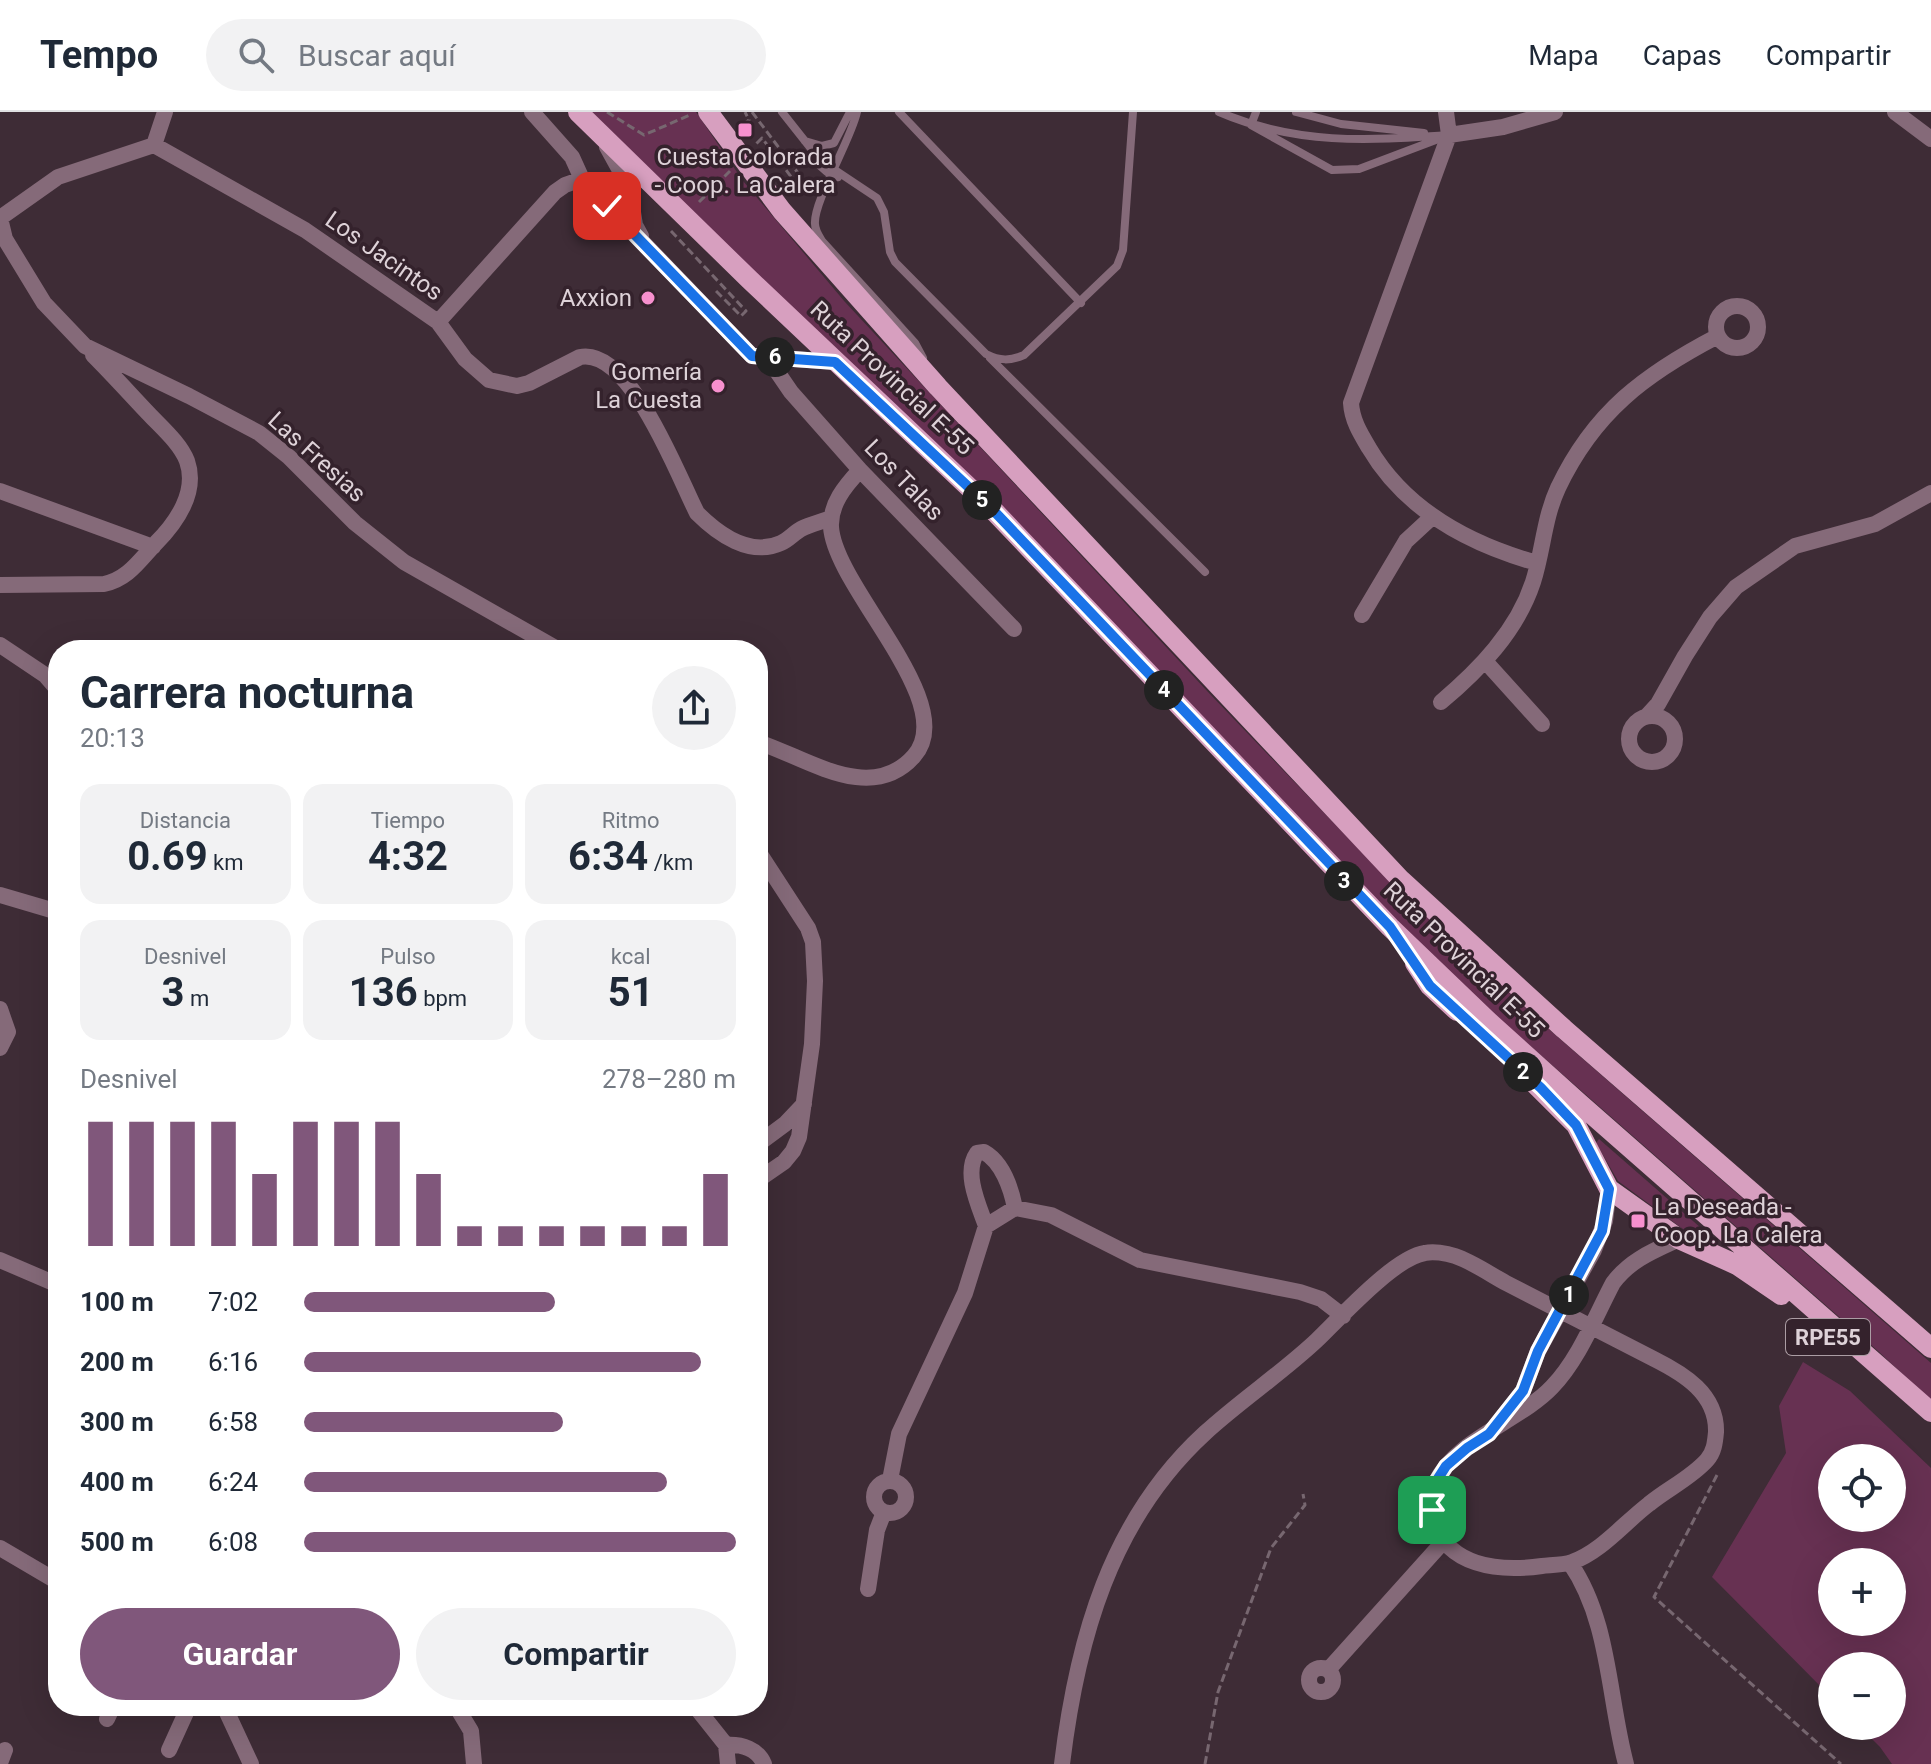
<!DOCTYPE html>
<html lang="es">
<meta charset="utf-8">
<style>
:root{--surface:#fff;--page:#f2f2f3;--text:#1f2937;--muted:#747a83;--line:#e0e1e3;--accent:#80577b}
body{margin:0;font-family:Roboto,sans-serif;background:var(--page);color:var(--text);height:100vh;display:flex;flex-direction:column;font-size:30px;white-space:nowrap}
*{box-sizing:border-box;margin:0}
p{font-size:26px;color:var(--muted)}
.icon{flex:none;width:44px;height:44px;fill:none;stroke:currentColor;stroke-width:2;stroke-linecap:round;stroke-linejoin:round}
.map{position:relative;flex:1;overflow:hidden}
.side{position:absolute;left:48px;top:528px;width:720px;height:1076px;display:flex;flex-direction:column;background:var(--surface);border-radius:32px;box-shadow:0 8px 32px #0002}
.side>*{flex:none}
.tools{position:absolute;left:1818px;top:1332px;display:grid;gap:16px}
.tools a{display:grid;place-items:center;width:88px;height:88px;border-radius:50%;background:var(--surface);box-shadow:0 8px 32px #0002;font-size:40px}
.pin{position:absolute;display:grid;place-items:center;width:68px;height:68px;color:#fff;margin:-34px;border-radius:16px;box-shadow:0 4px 12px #0006}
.km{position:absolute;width:40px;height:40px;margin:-20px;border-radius:50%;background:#222;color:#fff;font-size:22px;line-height:40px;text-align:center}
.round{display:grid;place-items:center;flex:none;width:84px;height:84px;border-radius:42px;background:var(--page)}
.overview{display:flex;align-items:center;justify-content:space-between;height:136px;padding:0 32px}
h1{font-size:44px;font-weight:700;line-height:60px}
.figures{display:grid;grid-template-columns:repeat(3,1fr);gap:12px;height:136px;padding:8px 32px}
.figures div{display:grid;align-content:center;border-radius:20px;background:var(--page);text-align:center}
.figures b{font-size:40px;font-weight:700}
.figures small{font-size:22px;font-weight:400}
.figures p{font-size:22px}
.chart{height:224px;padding:16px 32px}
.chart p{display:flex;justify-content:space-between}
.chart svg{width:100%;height:144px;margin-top:8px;stroke:var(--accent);stroke-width:6}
.cta{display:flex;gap:16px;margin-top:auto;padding:16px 32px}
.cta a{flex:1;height:92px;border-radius:48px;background:var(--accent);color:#fff;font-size:32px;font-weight:700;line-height:92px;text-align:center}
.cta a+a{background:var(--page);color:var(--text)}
ul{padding:0 32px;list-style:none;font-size:26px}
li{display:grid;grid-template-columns:128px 96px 1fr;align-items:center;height:60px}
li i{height:20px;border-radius:10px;background:var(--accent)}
header{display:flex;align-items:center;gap:48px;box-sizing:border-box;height:112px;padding:0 40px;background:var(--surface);border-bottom:2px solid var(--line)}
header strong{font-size:38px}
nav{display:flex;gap:44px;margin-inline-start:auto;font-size:28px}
.search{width:560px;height:72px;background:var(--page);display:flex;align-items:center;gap:20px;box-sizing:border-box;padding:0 28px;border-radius:44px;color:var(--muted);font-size:30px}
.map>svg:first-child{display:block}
</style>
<header>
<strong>Tempo</strong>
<div class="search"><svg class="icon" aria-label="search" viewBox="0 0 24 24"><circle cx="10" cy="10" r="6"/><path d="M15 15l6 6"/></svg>Buscar aquí</div>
<nav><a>Mapa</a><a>Capas</a><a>Compartir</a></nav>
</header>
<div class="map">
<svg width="1931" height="1652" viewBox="0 0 1931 1652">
<rect width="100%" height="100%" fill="#3e2c36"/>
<path fill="#673152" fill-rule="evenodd" d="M 592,0 L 696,0 L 743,69 L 845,190 L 1208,580 L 1403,783 L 1544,913 L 1931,1251 L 1931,1289 L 1878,1239 L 1496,904 L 1402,815 L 967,361 L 795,200 Z
M 1599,1027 L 1709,1123 L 1718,1133 L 1687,1120 L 1618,1069 L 1596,1031 Z
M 1803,1250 L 1850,1279 L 1931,1356 L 1931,1652 L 1892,1652 L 1880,1635 L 1859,1614 L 1892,1614 L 1892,1554 L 1832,1554 L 1832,1586 L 1712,1465 L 1786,1341 L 1779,1294 ZM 1892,1346 L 1892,1406 L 1832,1406 L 1832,1346 ZM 1832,1450 L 1892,1450 L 1892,1510 L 1832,1510 Z"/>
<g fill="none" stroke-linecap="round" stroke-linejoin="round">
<path stroke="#776770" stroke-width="3" stroke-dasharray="8 4" stroke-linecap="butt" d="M 607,0 L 644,23 L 690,3
M 752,0 L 801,65 L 795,70 L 762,26 L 755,33
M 743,13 L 749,8 L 745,0
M 699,90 L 730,59
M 671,119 L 746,199 L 741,204 L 716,179 L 714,181
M 1717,1363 L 1654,1485 L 1841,1652
M 1205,1652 L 1218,1580 L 1271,1436 L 1305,1393 L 1303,1382"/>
<path stroke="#856a79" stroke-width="8" d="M 782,0 L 820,48 L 877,86 L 884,100 L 890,140 L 895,150 L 986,242 C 1000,249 1010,249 1024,243 L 1117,154 L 1123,138 L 1133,0
M 857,0 C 851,28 813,90 815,112 C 815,118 819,124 822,129 L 915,231 L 923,246
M 899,0 L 1081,191
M 1219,0 C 1296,33 1367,29 1448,23
M 1256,0 L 1251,13 L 1332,58 L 1359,57 L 1441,26
M 1296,0 L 1341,12 L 1424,21
M 805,29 L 822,34 L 834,31 L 850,0
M 810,45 L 827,60 L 838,65
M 990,246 L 1205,460"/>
<path stroke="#856a79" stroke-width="16" d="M 532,0 L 572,45 L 582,67 L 752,244 L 835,250
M 1446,0 L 1449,23 L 1351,291 C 1352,308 1360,321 1369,336 C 1406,399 1469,432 1537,451
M 1895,0 L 1931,27
M 1449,23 L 1503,15 L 1555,0
M 154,33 L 165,0
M 607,35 L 629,75 L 635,113 L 641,124
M 0,106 L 58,65 L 154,33 L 305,118 L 438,210 L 465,247 L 489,268 L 517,274 L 529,271 L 580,245 C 630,235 678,364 697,401 C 718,422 750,445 781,431 C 788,428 794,421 801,417 C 811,412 821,410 831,406
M 0,106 L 5,127 L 44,191 L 85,234 L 189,284 L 259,321 L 289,345 L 355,411 L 404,450 L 559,538
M1716 215a21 21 0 1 1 42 0a21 21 0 1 1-42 0Z
M 438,210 L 555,80 L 565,73 L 582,67
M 767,245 L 791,280 L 860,358 L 1014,517
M 0,379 L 153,435
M 0,473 L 104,472 C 128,467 139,449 156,431 C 176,411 198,380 187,349 C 180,331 161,315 148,301 C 130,282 112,262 93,243
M 1362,503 L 1406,429 L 1432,405
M 0,533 L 45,563 L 58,578
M 1485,549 L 1542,612
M 1441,590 C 1479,558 1517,519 1533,470 C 1543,439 1544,406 1558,376 C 1594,300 1645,262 1718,224
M1629 627a23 23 0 1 1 46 0a23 23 0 1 1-46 0Z
M 1647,604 L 1658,592 L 1685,544 L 1710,505 L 1736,475 L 1795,434 L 1875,412 L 1931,381
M 758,630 C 807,646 871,693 914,644 C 961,591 835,476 831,415 C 830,392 845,374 860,358
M 758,739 L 808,816 L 813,830 L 815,869 L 812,932 L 799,1025 L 793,1039 L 784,1050 L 758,1068
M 0,783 L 58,800
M 0,897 L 8,920 L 0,936
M 758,1032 L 785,1012 L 804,992
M 986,1114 C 979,1094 963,1061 977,1041 L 984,1040 C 1002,1050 1011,1076 1015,1096
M 0,1148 L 58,1173
M 1498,1311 L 1523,1279 L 1538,1239 L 1594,1138 L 1605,1109 L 1609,1077
M 890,1368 L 899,1322 L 965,1181 L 986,1114 L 1015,1096 L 1051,1103 L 1140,1148 L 1300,1180 L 1321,1187 L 1343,1204
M874 1385a16 16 0 1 1 32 0a16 16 0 1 1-32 0Z
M 0,1436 L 58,1470
M 1570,1451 C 1610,1509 1608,1585 1626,1652
M 868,1477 L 877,1418 L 884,1400
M1309 1568a12 12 0 1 1 24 0a12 12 0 1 1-24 0Z
M 1328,1558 L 1443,1430
M 224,1594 L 251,1652
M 456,1594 L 471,1619 L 474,1652
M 695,1594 L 726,1633 L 728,1652
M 107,1607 L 113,1594
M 726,1633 C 742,1632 758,1637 764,1652
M 169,1638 L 189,1594
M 0,1651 L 5,1638
M 1062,1652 C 1077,1528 1110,1408 1205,1321 C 1241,1288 1282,1261 1317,1228 C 1340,1206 1395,1145 1425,1141 C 1433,1139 1446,1141 1455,1144 C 1473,1150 1491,1163 1508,1172 C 1557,1197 1605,1222 1654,1247 C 1684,1262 1717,1282 1716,1320 C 1715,1331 1714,1340 1707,1348 C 1691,1366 1667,1377 1649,1392 C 1624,1411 1602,1439 1572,1450 C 1563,1453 1551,1453 1542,1454 C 1499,1460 1445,1455 1433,1405 C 1431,1393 1432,1381 1436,1370 C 1454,1329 1521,1308 1552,1275 C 1579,1247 1595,1205 1613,1171 C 1630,1148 1653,1139 1679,1127"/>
<path stroke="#d79fbf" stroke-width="20" d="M 578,0 L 750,168 L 993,398 L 1390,815 L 1488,909 L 1579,991 L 1931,1300
M 708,0 L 782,99 L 938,275 L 1401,768 L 1564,917 L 1931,1236
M 1415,851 L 1430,874 L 1457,899
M 1519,956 L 1576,1013 L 1609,1077 L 1679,1127 L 1737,1153 L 1781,1183"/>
</g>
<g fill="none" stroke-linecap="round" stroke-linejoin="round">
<defs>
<path id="route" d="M 607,94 L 752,244 L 835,250 L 993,398 L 1390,815 L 1430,874 L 1541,976 L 1576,1013 L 1609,1077 L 1602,1119 L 1538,1239 L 1523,1279 L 1489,1322 L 1467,1336 L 1446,1354 L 1437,1368 L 1432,1383 L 1432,1398"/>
</defs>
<use href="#route" stroke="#fff" stroke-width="16"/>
<use href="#route" stroke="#1a73e8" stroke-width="10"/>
</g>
<g fill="#f790ce" stroke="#34222c" stroke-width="3">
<rect x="737" y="10" width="16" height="16" rx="4"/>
<circle cx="648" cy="186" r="8"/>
<circle cx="718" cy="274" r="8"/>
<rect x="1630" y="1101" width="16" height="16" rx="4"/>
</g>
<g text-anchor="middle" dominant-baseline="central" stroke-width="7" stroke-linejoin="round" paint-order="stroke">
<rect fill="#34222c" stroke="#ab9da4" stroke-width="2" x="1786" y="1207" width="84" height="36" rx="6"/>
<g font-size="22" font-weight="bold" fill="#ded2d8">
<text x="1828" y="1225">RPE55</text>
</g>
<g font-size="24" fill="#ded2d8" stroke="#34222c" text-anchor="end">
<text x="745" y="45" text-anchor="middle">Cuesta Colorada<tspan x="745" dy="28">- Coop. La Calera</tspan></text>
<text x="632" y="186">Axxion</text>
<text x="702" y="260">Gomería<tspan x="702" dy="28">La Cuesta</tspan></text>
<text x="1654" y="1095" text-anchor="start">La Deseada -<tspan x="1654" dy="28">Coop. La Calera</tspan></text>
</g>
<g font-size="24" fill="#ded2d8" stroke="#34222c">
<text transform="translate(384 144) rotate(35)">Los Jacintos</text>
<text transform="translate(892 266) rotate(43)">Ruta Provincial E-55</text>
<text transform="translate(317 345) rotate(42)">Las Fresias</text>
<text transform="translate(904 368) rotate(46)">Los Talas</text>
<text transform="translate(1464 848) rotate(44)">Ruta Provincial E-55</text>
</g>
</g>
</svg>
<div class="tools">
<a><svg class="icon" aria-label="locate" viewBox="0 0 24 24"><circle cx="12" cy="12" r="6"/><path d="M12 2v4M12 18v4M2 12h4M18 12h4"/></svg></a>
<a>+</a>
<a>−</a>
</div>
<div class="pin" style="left:1432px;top:1398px;background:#1e9e55"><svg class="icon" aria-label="arrive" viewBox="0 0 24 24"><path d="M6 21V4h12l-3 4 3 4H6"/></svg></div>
<div class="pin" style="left:607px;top:94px;background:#d93025"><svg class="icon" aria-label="check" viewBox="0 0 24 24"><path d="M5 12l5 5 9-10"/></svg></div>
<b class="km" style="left:1569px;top:1183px">1</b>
<b class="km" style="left:1523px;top:960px">2</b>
<b class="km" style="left:1344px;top:769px">3</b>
<b class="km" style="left:1164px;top:578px">4</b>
<b class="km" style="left:982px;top:388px">5</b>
<b class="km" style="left:775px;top:245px">6</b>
<section class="side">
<div class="overview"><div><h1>Carrera nocturna</h1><p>20:13</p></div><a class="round"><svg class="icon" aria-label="share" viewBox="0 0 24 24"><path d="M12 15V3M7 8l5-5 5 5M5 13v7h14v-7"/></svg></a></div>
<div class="figures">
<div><p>Distancia</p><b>0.69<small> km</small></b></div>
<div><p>Tiempo</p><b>4:32</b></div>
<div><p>Ritmo</p><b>6:34<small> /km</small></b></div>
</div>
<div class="figures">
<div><p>Desnivel</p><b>3<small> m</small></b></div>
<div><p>Pulso</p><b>136<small> bpm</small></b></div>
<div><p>kcal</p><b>51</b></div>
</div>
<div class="chart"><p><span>Desnivel</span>278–280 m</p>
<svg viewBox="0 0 160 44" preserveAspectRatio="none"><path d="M5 44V6M15 44V6M25 44V6M35 44V6M45 44V22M55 44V6M65 44V6M75 44V6M85 44V22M95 44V38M105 44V38M115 44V38M125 44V38M135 44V38M145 44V38M155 44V22"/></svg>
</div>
<ul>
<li><b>100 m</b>7:02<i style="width:58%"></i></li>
<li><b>200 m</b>6:16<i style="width:92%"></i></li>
<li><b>300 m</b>6:58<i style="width:60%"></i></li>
<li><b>400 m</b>6:24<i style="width:84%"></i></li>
<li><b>500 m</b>6:08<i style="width:100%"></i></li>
</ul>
<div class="cta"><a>Guardar</a><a>Compartir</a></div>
</section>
</div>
